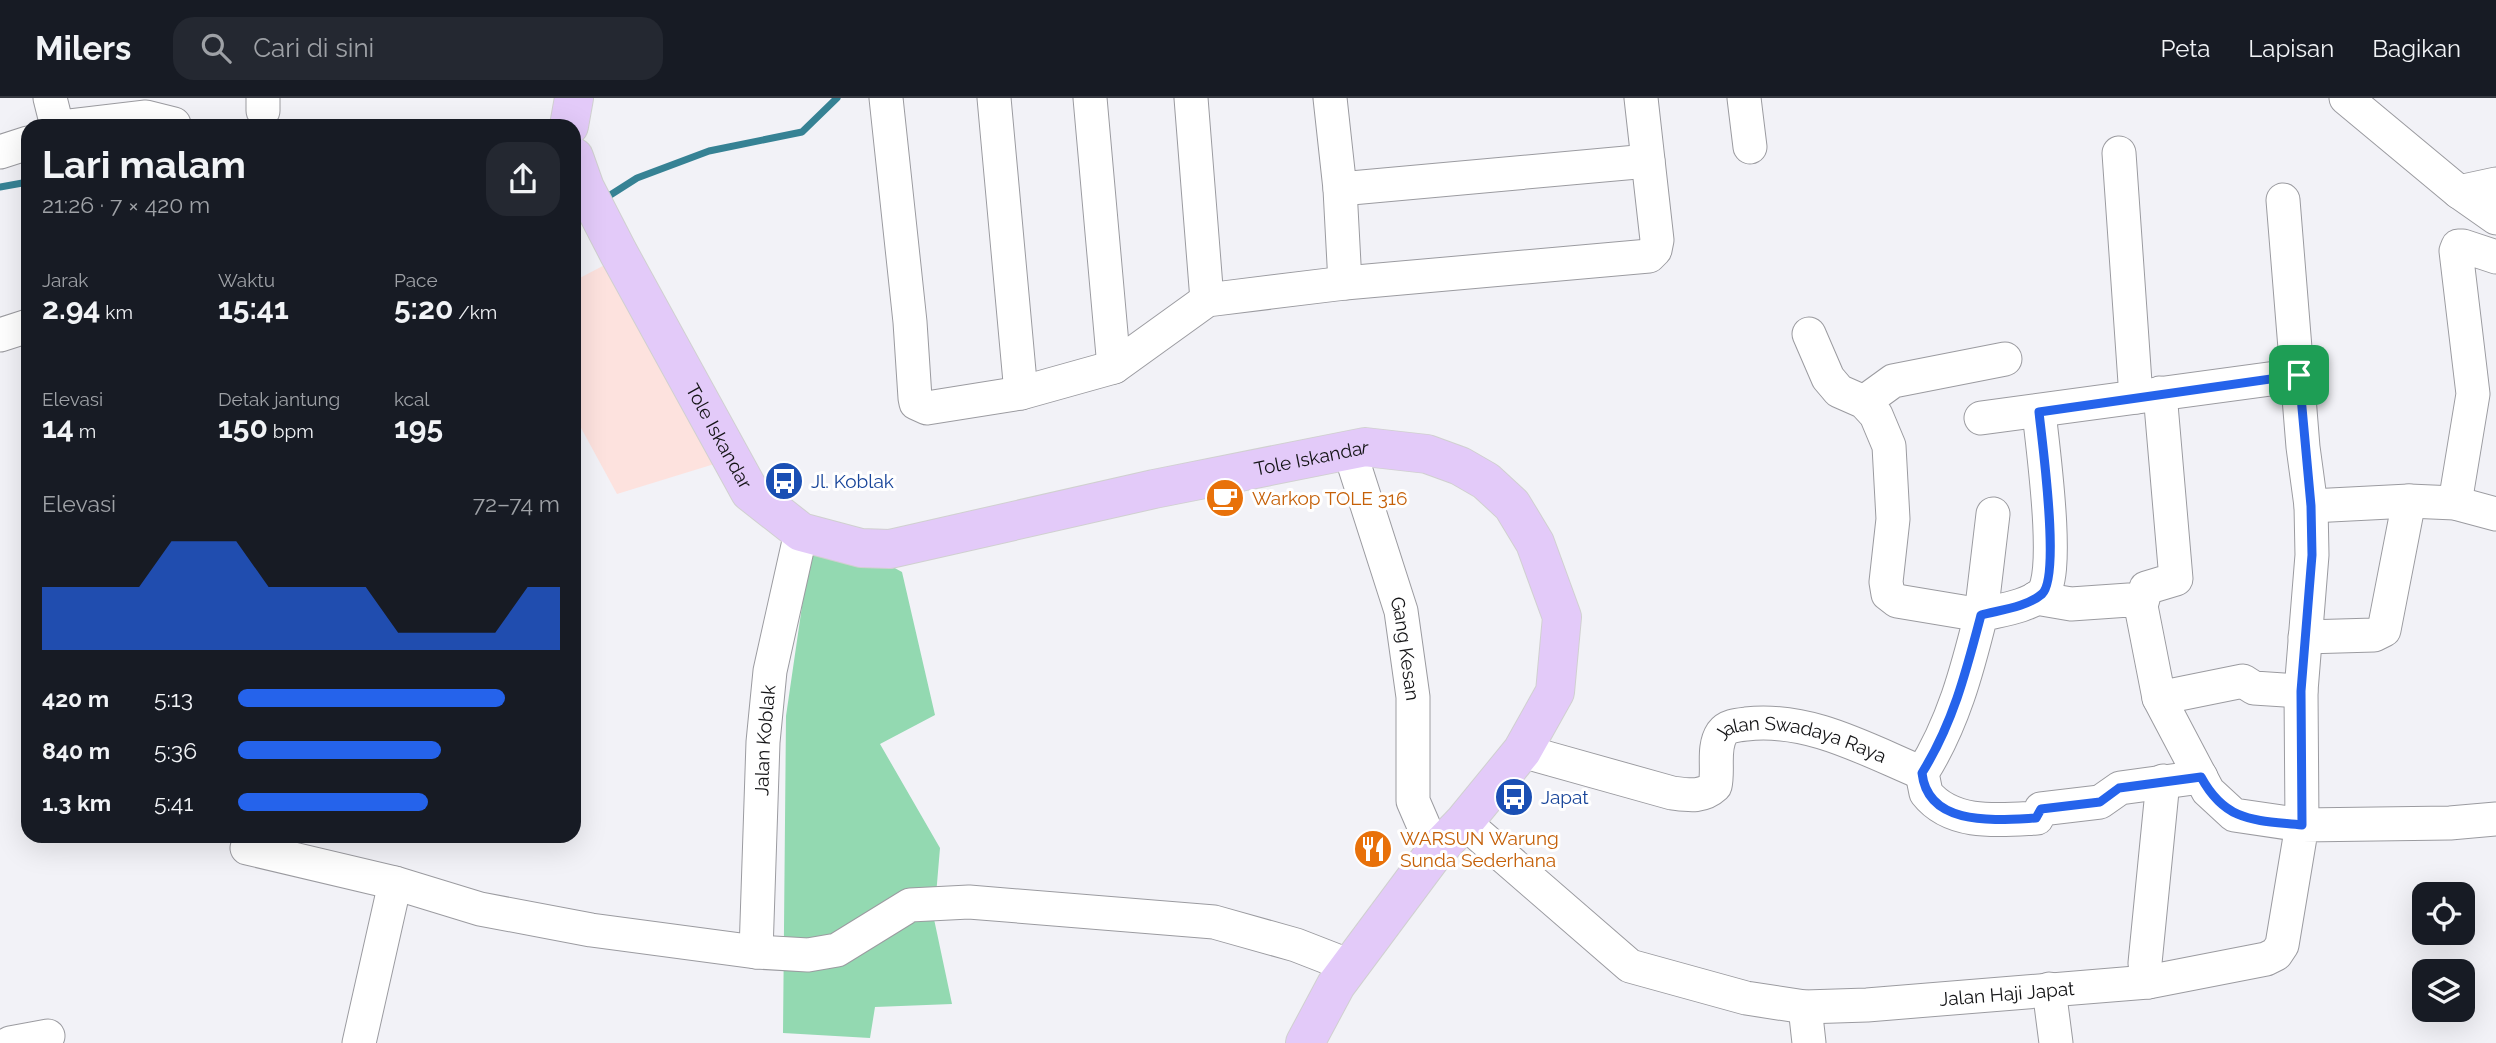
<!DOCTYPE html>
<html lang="id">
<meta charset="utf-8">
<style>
:root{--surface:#171b24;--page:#242831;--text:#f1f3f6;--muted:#9ea1a6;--line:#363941;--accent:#2563eb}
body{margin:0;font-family:Raleway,sans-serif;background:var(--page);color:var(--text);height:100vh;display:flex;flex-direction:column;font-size:26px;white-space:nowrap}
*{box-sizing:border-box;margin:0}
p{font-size:23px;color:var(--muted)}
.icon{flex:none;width:38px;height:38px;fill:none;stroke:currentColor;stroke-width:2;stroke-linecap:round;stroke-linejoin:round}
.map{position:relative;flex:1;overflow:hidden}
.panel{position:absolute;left:21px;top:21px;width:560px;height:724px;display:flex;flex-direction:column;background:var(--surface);border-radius:21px;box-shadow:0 7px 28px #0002}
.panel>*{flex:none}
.fabs{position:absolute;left:2412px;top:784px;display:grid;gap:14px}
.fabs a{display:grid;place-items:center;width:63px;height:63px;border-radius:14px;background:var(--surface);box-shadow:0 7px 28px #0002;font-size:35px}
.pin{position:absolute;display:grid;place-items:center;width:60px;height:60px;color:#fff;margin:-30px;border-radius:14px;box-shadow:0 4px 10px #0006}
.round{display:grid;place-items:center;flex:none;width:74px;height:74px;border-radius:21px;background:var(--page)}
.head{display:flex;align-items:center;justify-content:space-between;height:119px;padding:0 21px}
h1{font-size:38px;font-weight:700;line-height:52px}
.stats{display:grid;grid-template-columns:repeat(3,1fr);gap:10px;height:119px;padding:7px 21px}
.stats div{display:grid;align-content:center}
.stats b{font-size:30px;font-weight:700}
.stats small{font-size:19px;font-weight:400}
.stats p{font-size:19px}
.chart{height:196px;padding:14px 21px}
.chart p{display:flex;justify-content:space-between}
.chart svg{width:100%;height:126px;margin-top:7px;fill:var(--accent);opacity:.7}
ul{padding:0 21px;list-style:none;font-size:23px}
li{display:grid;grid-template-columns:112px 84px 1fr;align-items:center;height:52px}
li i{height:18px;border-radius:9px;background:var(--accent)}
header{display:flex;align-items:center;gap:42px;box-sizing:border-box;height:98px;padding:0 35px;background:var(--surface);border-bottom:2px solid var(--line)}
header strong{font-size:33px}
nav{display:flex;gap:38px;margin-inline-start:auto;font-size:24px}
.search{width:490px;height:63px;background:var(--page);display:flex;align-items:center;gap:18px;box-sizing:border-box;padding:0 24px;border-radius:21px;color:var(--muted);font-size:26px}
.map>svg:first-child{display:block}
</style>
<header>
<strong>Milers</strong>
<div class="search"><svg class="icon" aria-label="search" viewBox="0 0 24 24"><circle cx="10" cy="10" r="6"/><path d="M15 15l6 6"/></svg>Cari di sini</div>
<nav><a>Peta</a><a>Lapisan</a><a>Bagikan</a></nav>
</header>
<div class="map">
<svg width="2496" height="945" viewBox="0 0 2496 945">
<rect width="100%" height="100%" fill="#f2f2f7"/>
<path fill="#fde2de" d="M 620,159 L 750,355 L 617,396 L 574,317 L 574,183 Z"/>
<path fill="#93d9b1" d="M 814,426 L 902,474 L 935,617 L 880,646 L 940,750 L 934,821 L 952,906 L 875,909 L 870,940 L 783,935 L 786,618 Z"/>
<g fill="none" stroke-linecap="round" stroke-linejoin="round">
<path stroke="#368294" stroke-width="7" d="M 0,89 L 28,84
M 604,101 L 637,80 L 709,53 L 802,34 L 837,0"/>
<defs>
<g id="minor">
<path d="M 50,0 L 57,28"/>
<path d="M 263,0 L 263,13"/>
<path d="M 886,0 L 910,224 L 915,300 L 916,305 L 927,310 L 1021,295 L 1114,269 L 1207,202 L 1345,185 L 1649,158 L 1655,152 L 1657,142 L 1641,0"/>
<path d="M 994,0 L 1021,295"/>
<path d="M 1090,0 L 1114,269"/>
<path d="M 1191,0 L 1207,202"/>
<path d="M 1330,0 L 1340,91 L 1345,185"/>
<path d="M 1744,0 L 1750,49"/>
<path d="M 2346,0 L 2459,94 L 2496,86"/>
<path d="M 70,28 L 146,19 L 174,26"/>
<path d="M 0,54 L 28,45"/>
<path d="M 2119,55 L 2136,299"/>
<path d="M 1340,91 L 1648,63"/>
<path d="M 2459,94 L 2496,120"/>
<path d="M 1809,236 L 1828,280 L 1839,293 L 1864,304 L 1876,317 L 1889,348 L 1893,421 L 1886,484 L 1888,496 L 1897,503 L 1981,517 L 1993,416"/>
<path d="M 0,237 L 28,228"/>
<path d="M 2160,295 L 2176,481 L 2146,490 L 2141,508 L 2159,600 L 2208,693 L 2234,717 L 2302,727 L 2301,593 L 2312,457 L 2311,408 L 2303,349 L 2283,102"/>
<path d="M 1864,304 L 1893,283 L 2005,261"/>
<path d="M 2039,314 C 2042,344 2061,478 2042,496 C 2027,509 2000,512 1981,517 C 1967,573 1953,626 1922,675 L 1926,695 C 1952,728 2000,722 2037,720 L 2041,711 L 2100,704 L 2120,690 L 2201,679"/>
<path d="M 1981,320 L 2299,277"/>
<path id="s1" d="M 1349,351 L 1401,513 L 1413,599 L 1413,703 L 1435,754"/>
<path d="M 2455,405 L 2473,296 L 2456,153 L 2458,148 L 2463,148 L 2496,159"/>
<path d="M 2311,408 L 2409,403 L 2455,405 L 2496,416"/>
<path d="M 2036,500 L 2071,506 L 2129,502 L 2141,508"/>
<path d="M 2305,539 L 2374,537 L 2384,532 L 2409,403"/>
<path d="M 2159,600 L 2243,583 L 2254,590 L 2301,593"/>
<path id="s2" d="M 1522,653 L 1672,695 C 1688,697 1702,700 1715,688 C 1719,671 1712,650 1722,635 C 1727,628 1737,627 1746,626 C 1809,619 1865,651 1922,675"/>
<path id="s3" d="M 1464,724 L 1630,868 L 1746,900 L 1805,909 L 1867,907 L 2148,884 L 2266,861 L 2276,856 L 2282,847 L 2302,727 L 2450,725 L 2496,721"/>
<path d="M 247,750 L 395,785 L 480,811 L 591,832 L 756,854 L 808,857 L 837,852 L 910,807 L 969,804 L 1214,824 L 1296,847 L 1350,868"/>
<path id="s4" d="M 756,854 L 763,644 L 770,573 L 801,434"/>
<path d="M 2148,884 L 2145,865 L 2163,683"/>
<path d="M 2049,891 L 2056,945"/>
<path d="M 1805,909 L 1809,945"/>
<path d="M 10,945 L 48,938"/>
<path d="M 359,945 L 395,785"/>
</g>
<g id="major">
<path d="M 569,28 L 574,0"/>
<path id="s5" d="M 574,59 L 585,90 L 618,154 L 750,394 L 801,434 L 861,450 L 890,451 L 1154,391 L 1365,349 L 1427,356 L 1460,368 L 1486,383 L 1512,407 L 1535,445 L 1562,519 L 1555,594 L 1522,653 L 1464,724 L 1435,754 L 1336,887 L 1305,945"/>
</g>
</defs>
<use href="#minor" stroke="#9b9ba0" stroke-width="35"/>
<use href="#major" stroke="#d0d0d0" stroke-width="40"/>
<use href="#minor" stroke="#fff" stroke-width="33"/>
<use href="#major" stroke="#e3caf9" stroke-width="38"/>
</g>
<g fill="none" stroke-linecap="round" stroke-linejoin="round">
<defs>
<path id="route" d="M 2299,277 L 2311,408 L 2312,457 L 2301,593 L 2302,727 C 2255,722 2226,725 2201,679 L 2119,690 L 2100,704 L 2041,711 L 2036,720 C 1995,722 1928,729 1922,675 C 1953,625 1966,574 1981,517 C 2000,512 2027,509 2042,496 C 2061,478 2042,344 2039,314 Z"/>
</defs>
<use href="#route" stroke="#fff" stroke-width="14"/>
<use href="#route" stroke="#2563eb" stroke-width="9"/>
</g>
<defs>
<symbol id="bus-disc" viewBox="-11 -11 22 22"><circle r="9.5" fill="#1a4fb4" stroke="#fff"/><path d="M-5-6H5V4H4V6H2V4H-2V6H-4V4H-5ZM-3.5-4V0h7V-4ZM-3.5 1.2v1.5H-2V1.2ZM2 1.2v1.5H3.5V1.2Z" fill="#fff"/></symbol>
<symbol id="cafe-disc" viewBox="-11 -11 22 22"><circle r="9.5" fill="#e8710a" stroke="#fff"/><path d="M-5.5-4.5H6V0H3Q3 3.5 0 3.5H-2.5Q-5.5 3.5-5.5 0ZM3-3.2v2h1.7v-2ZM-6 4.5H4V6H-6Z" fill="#fff"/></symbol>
<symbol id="restaurant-disc" viewBox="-11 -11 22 22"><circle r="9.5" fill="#e8710a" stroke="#fff"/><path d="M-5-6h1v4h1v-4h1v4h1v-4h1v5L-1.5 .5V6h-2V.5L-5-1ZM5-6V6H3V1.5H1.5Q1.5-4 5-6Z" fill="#fff"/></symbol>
</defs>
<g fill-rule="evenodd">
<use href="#bus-disc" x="762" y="361" width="44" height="44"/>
<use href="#cafe-disc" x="1203" y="378" width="44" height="44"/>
<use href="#bus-disc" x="1492" y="677" width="44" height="44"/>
<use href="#restaurant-disc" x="1351" y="729" width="44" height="44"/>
</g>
<g text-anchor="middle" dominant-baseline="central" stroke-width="6" stroke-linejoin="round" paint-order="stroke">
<g font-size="19" fill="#141416" stroke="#fff">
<text stroke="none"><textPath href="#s5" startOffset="315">Tole Iskandar</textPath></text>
<text stroke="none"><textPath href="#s5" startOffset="966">Tole Iskandar</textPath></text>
<text stroke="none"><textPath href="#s1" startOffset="208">Gang Kesan</textPath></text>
<text stroke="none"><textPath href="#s4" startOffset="212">Jalan Koblak</textPath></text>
<text stroke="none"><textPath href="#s2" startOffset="338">Jalan Swadaya Raya</textPath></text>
<text stroke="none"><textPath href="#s3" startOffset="602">Jalan Haji Japat</textPath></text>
</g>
<g font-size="19" fill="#164399" stroke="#fff" text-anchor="start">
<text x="811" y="383">Jl. Koblak</text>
<text x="1541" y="699">Japat</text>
</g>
<g font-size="19" fill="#c56008" stroke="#fff" text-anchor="start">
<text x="1252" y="400">Warkop TOLE 316</text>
<text x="1400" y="740">WARSUN Warung<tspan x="1400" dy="22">Sunda Sederhana</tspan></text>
</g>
</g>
</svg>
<div class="fabs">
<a><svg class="icon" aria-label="locate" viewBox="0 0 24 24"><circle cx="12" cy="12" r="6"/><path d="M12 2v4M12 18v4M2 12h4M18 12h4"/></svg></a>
<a><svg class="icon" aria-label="layers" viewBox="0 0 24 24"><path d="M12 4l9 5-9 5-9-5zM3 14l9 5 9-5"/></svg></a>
</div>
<div class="pin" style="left:2299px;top:277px;background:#1e9e55"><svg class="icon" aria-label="arrive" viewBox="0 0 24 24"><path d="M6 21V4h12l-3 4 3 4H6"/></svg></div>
<section class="panel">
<div class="head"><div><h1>Lari malam</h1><p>21:26 · 7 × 420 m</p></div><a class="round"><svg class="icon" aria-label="share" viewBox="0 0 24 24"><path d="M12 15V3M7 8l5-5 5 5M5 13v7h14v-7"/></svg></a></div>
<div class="stats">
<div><p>Jarak</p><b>2.94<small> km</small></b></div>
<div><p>Waktu</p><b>15:41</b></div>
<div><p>Pace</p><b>5:20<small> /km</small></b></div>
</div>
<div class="stats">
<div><p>Elevasi</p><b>14<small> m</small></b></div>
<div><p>Detak jantung</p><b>150<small> bpm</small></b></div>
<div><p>kcal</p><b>195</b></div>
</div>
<div class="chart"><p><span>Elevasi</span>72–74 m</p>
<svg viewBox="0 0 160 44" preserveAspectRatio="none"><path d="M0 44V22L10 22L20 22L30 22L40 6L50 6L60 6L70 22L80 22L90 22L100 22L110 38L120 38L130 38L140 38L150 22L160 22V44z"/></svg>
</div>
<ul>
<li><b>420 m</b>5:13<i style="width:83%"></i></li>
<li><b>840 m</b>5:36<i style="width:63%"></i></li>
<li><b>1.3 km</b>5:41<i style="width:59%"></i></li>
</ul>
</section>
</div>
